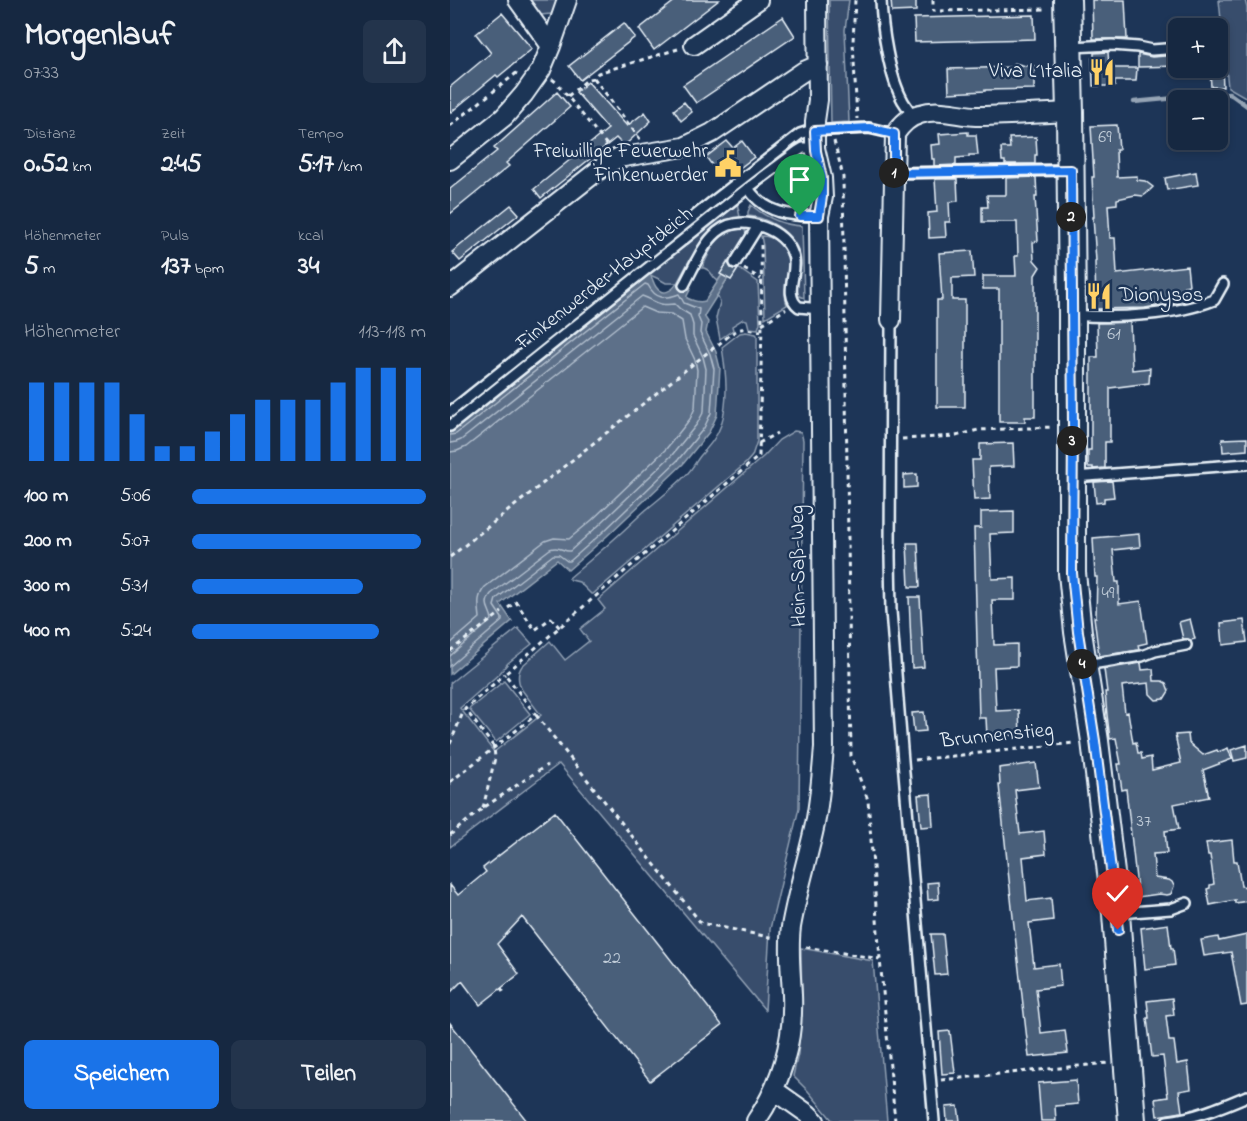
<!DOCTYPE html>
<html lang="de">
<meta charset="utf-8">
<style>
:root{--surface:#162841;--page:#23344c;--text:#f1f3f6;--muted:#9ea6b1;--line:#35445a;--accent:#1a73e8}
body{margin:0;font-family:"Indie Flower",sans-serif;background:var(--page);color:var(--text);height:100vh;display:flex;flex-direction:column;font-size:22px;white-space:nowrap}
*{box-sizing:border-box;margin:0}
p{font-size:20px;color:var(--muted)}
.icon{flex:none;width:33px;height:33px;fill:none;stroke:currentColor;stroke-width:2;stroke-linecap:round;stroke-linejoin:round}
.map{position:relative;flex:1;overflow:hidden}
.drawer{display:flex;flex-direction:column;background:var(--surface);width:450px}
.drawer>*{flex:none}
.buttons{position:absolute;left:718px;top:18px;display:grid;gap:12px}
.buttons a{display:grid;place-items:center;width:60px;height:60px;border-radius:9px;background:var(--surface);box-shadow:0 3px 9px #0003,0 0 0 2px var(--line);font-size:30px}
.pin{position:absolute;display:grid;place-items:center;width:51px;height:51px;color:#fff;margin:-62px -26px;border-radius:50% 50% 50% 0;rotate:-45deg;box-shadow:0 0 6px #0007}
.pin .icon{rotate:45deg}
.km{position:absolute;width:30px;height:30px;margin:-15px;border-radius:50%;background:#222;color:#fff;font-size:16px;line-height:30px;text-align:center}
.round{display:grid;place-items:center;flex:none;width:63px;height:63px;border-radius:9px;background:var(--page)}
.head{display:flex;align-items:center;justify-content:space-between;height:102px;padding:0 24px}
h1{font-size:33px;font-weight:700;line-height:45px}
.figures{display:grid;grid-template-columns:repeat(3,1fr);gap:9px;height:102px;padding:6px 24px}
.figures div{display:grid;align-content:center}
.figures b{font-size:26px;font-weight:700}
.figures small{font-size:16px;font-weight:400}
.figures p{font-size:16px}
.chart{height:168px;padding:12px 24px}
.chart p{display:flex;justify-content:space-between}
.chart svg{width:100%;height:108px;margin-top:6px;stroke:var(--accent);stroke-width:6}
.primary-button{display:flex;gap:12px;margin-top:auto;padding:12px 24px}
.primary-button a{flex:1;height:69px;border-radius:9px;background:var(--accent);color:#fff;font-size:24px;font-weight:700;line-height:69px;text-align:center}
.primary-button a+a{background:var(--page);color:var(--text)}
ul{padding:0 24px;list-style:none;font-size:20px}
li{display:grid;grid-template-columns:96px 72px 1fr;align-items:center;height:45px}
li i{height:15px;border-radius:8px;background:var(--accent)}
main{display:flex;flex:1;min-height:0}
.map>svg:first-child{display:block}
</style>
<main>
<section class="drawer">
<div class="head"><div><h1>Morgenlauf</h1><p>07:33</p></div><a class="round"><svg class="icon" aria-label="share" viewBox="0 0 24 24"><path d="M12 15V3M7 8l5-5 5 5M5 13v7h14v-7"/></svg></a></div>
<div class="figures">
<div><p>Distanz</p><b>0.52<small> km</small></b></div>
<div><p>Zeit</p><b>2:45</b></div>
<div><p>Tempo</p><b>5:17<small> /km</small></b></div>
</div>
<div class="figures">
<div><p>Höhenmeter</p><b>5<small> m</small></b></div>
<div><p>Puls</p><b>137<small> bpm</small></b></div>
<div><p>kcal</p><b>34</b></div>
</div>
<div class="chart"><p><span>Höhenmeter</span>113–118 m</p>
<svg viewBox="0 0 160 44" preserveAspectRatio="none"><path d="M5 44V12M15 44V12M25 44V12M35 44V12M45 44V25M55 44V38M65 44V38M75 44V32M85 44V25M95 44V19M105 44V19M115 44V19M125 44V12M135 44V6M145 44V6M155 44V6"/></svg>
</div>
<ul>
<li><b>100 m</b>5:06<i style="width:100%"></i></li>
<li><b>200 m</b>5:07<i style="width:98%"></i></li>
<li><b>300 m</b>5:31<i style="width:73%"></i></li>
<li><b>400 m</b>5:24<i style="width:80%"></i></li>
</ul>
<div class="primary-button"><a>Speichern</a><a>Teilen</a></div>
</section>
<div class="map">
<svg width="797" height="1121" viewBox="0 0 797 1121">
<rect width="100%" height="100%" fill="#1d3557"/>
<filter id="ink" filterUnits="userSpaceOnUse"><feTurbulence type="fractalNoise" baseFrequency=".0167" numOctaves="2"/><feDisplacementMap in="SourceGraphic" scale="12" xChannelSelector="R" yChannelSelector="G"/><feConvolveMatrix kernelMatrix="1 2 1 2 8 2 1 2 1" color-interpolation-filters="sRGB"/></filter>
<g filter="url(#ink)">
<path fill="#374d6c" stroke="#909fb2" stroke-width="1.5" d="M 79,0 L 111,0 L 110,5 L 101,14 L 90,15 L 81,4 Z
M 379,0 L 399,0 L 395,30 L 399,122 L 381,123 Z
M 769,0 L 795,0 L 797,8 L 797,98 L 778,87 Z
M 287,203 L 290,217 C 274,220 259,227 250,243 C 247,249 245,255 240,259 L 227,283 L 216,283 L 209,279 L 200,275 L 199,273 Z
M 301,205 C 316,218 332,225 352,226 L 354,298 L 349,296 C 344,286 351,274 351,263 C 350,237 322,218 298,216 L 298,212 Z
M 290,229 L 295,230 L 296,234 L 279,263 L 277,262 L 271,273 L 272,275 L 268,281 C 261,277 264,272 254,268 L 252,268 C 263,246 264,235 290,229 Z
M 311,236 C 318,236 323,238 328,242 C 351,263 329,283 337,305 L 315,318 L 313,246 Z
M 288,268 L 308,282 L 310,323 L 308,329 L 299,328 L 297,320 L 293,319 L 282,326 L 283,330 L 270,339 L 266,318 L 270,302 L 267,295 L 278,278 L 281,280 Z
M 296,332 L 306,334 L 307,335 L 307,441 L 302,456 L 296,463 L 143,594 L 141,594 L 129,582 L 121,580 L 119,578 C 143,558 166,538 188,517 C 204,502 222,490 237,474 C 242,469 246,461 251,455 C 259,446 267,437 271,425 C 279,400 276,372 272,347 L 290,333 Z
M 344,431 L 351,432 L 353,440 L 349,808 L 320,929 L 315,1010 L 109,764 L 0,847 L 0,683 L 68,628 L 82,644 L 58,663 L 50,673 L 10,708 L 44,752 L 91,715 L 72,690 C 68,682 67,673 72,666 L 100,641 L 115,660 L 139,641 L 130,629 L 155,609 L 148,600 L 314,456 L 329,440 Z
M 54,681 L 80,714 L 46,742 L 19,709 Z
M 351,948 L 423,961 L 437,1121 L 383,1121 L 358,1091 L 343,1076 L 348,1054 L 352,1010 Z"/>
<path fill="#5d7089" stroke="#95a4b5" stroke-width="1.5" d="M 199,273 C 203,278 203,283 206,287 C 213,297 223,290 227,283 L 241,288 L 237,296 L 237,298 C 243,301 249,303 255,301 L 272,275 L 278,278 L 254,316 L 258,322 L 256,332 L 266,352 L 270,368 L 267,415 L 259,432 L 233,464 L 157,536 L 118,570 L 107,560 L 50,604 L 62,621 L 0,674 L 0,431 Z"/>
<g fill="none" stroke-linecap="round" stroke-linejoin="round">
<path stroke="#b0bdcc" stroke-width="1.5" d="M 0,435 L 6,434 L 195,284 L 198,285 C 206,300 215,299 229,294 L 234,303 L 249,309 L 248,317 L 251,324 L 250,333 L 260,354 L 264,369 L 261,413 L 254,428 L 228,460 L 153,532 L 120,561 L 117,561 L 109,555 L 103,555 L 46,599 L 44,606 L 52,618 L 52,621 L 0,666
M 0,443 L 6,442 L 11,440 L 192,296 C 207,301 205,306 225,304 L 230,309 L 240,315 L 243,325 L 243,336 L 253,357 L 256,369 L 254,411 L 247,424 L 222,455 L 148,526 L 120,551 C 113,552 110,545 100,549 L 41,594 C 32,606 41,609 42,620 L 0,656
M 0,452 L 7,451 L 16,447 L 192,307 L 206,313 L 221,314 L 232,321 L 235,339 L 245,360 L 247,370 L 245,408 L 240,419 L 216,449 L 142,520 L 119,539 L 104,538 L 95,541 L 35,587 C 26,598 29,606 30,618 L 0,644"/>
<path stroke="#95a4b5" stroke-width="4.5" d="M 684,102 L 779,93 L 797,106"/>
</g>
<path fill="#495e7a" stroke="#e8f1f8" stroke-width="1.5" d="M 226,0 L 269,0 L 204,50 L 189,29 Z
M 441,0 L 466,0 L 466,11 L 442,12 Z
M 642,0 L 675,0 L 677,39 L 643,39 Z
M 52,13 L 82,49 L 48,77 L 46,75 L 0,113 L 0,87 L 41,53 L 26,34 Z
M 584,15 L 585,39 L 465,42 L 464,18 Z
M 333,17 L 345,36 L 246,103 L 233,85 Z
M 174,23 L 185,37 L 130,80 L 119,66 Z
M 658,52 L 659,66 L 664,66 L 664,68 L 687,68 L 686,81 L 665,81 L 665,86 L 643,86 L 642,58 L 644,58 L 644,53 Z
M 688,54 L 702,57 L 729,55 L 729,66 L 688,67 Z
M 564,63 L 576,66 L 584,66 L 584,89 L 535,90 L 535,91 L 499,93 L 498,69 L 564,67 Z
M 760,68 L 772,68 L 773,87 L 761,87 Z
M 138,82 L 177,126 L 195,112 L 201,121 L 174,146 L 166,138 L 91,198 L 84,189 L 158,129 L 126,92 Z
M 107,92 L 120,107 L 56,163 L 59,166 L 0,214 L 0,189 L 47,151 L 44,148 Z
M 234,102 L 242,112 L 231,121 L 224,110 Z
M 667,125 L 669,150 L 666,150 L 667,177 L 687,176 L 687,180 L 695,181 L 703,187 L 696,194 L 693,196 L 685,195 L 667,199 L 667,204 L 658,205 L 660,238 L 665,238 L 667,274 L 737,266 L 739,285 L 734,286 L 736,301 L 695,308 L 646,309 L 645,262 L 646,261 L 643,217 L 644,217 L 642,177 L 644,177 L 641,126 Z
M 518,132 L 518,135 L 526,135 L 528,155 L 519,155 L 519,157 L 506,158 L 506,165 L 484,166 L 484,159 L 482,159 L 481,145 L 490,144 L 489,134 Z
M 586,137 L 587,155 L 585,155 L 585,164 L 555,164 L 555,161 L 552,161 L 551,148 L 560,148 L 559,138 Z
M 277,141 L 283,148 L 292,141 L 304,157 L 282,174 L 279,170 L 270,176 L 256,157 Z
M 746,172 L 748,185 L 717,190 L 715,178 Z
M 586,177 L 587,197 L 585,197 L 588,241 L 583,242 L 584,260 L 590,267 L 585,275 L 585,417 L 575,417 L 575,422 L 549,422 L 549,289 L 533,289 L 533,276 L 566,276 L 565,256 L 568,256 L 567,222 L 532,222 L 532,207 L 538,207 L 537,195 L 556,195 L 556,178 Z
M 485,179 L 507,179 L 508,201 L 499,202 L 500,222 L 495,222 L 496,237 L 479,238 L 478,213 L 487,212 Z
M 61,205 L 69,214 L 10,261 L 2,252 Z
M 522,251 L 524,277 L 502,278 L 502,300 L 515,300 L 515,407 L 487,407 L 487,300 L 492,300 L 489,253 Z
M 278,262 L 281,268 L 288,269 L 281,280 L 270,274 Z
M 680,322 L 682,370 L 700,368 L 699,383 L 660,388 L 660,442 L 655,442 L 655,468 L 643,469 L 643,467 L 638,467 L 638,450 L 641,450 L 641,357 L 648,357 L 647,323 Z
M 797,438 L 797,450 L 773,452 L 772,439 Z
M 563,443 L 564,466 L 539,467 L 540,499 L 524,500 L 522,460 L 530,460 L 530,444 Z
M 467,474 L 467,487 L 454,488 L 454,475 Z
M 662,481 L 664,497 L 654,498 L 654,502 L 646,503 L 644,482 Z
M 564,511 L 564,533 L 540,534 L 542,579 L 565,578 L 565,600 L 542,600 L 544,645 L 567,644 L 567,666 L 544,667 L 546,711 L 569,710 L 570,735 L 537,736 L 536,718 L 529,718 L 524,528 L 531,528 L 531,512 Z
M 689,534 L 690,547 L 663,550 L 666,582 L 669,582 L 669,604 L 691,601 L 697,643 L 688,645 L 689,650 L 649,656 L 644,617 L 646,617 L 647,577 L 645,577 L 643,538 Z
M 457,543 L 468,543 L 470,587 L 459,587 Z
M 459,597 L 470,597 L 474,667 L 462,668 Z
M 740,619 L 745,639 L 741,640 L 738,639 L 733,639 L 729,622 Z
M 794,620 L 797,642 L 773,645 L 771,623 Z
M 691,663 L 692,670 L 703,669 L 704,681 L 712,681 L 716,683 L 719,691 L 714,699 L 706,700 L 700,694 L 699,683 L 672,686 L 675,713 L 678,712 L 683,743 L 686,742 L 688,753 L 691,753 L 692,759 L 701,757 L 702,770 L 731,763 L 725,735 L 738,734 L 739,743 L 753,755 L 767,750 L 768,752 L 778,748 L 782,759 L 753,770 L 759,797 L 724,804 L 729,829 L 715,831 L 717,853 L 703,854 L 705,878 L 719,880 L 722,882 L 724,886 L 721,894 L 717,895 L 709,894 L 688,897 L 676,789 L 672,790 L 668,764 L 671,764 L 666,738 L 660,739 L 657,715 L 655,692 L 657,692 L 654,669 Z
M 474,712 L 476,731 L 464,732 L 462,713 Z
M 797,745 L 797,758 L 784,761 L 781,750 Z
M 586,763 L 589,787 L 565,790 L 570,834 L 594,831 L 596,854 L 573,857 L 577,901 L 601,898 L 603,920 L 579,923 L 584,967 L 609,964 L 611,986 L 586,989 L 591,1033 L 615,1030 L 618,1053 L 579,1057 L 563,917 L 549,785 L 550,785 L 549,768 Z
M 481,794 L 483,826 L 471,827 L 468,795 Z
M 105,812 L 272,1025 L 200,1081 L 72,917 L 47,944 L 69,974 L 30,1005 L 12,981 L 0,993 L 0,885 L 8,895 L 36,872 L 33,868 Z
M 782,840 L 784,861 L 787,861 L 791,886 L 797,887 L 797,901 L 785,903 L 785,900 L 760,905 L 757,889 L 760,888 L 760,885 L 764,884 L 760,855 L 758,855 L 756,843 Z
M 488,882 L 489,899 L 478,900 L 477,883 Z
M 718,924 L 721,948 L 723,948 L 725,965 L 695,969 L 691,928 Z
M 481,934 L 493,934 L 497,974 L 485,975 Z
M 797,935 L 797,1005 L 791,1006 L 781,952 L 754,956 L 751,940 L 768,937 L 769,941 Z
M 722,998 L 724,1015 L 716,1016 L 719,1041 L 724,1041 L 727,1064 L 738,1062 L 741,1089 L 729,1091 L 732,1112 L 707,1116 L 705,1099 L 718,1097 L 713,1056 L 702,1057 L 697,1018 L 699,1018 L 697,1001 Z
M 0,1023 L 77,1121 L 0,1121 Z
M 500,1031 L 505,1073 L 492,1074 L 489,1032 Z
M 626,1080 L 628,1104 L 605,1106 L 606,1121 L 591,1121 L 588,1083 Z
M 508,1106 L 510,1121 L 497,1121 L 496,1107 Z"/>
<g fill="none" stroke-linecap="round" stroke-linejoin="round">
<defs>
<path id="lane" d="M 431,0 C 432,28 439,76 453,101 C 456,106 460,111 463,116
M 621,47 L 662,45 L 688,47 L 702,50 L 729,48
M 444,173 L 619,170
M 298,188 C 315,214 340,216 369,216
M 285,263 L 308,226
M 234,285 C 253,250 265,210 313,227 C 327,232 338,240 343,255 C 349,272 332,294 349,307 L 370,309
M 625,315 C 666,319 726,315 764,300 L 773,284
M 441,320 L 440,557 L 441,611 L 453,761 L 484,1121
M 0,412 L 261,203 L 350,134 L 359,131 L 419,128 L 445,134
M 0,426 L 298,188 L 348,151 L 353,148 L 365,148
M 624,477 L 797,464
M 635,665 L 692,656 L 705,651 L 736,645
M 668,913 L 721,909 L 737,903
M 717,1121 C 745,1118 771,1107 797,1096"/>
<path id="street" d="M 68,0 L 101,46
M 244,45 L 308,0
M 0,160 L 54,117 L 74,94 L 91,70 L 101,46 L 117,0
M 0,287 L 155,165 L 168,158 L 234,147 L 262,133 L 354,71 L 368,65
M 441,320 L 445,134 C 451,125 458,117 470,114 C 489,108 506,115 526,116 C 557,116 589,113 620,112
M 324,1090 L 358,1114 L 365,1121
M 306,1121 C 331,1085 344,1040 342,995 C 341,972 338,950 341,927 C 347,892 358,858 365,824 C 370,798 372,773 374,747 L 369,216 L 373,197 L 372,178 L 365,148 L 365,121 L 368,100 L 367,0"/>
<path id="secondary" d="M 617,0 L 620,112 L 622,315 L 622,573 L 628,632 L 645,741 L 666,914 L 682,1121"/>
</defs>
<use href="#lane" stroke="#e8f1f8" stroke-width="14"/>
<use href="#street" stroke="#e8f1f8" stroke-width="22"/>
<use href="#secondary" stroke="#e8f1f8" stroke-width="30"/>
<path stroke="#e8f1f8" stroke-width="3" stroke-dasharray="4.5 4.5" stroke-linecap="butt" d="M 405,0 L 403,42 L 407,119
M 483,0 L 483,11 L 597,9
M 102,79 L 106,82 L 157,145
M 118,96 L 138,79 L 144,78
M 0,126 L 69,71
M 190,139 L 144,78 L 148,73 L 228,49
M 384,141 L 389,160 L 393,177 L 401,756 L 418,800 L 430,959 L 445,1121
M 294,269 L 311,279
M 312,324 L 336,309
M 452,439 L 506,436 L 528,430 L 604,427
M 309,443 L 327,433
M 0,557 L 262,349 C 271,344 283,330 291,329 C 294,328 306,331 311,331
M 58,608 L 66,602 L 85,630 L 101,618 L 110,628
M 0,651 L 52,612
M 86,715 L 251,923 L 324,938
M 0,744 L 14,710
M 465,760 L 625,743
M 0,782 L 86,715 L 55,674 L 309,456 L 312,324 L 311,245
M 33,808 L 45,758 L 44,747 L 15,709 L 55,674
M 0,835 L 33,808 L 97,765
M 356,947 L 430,959
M 51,988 L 55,994
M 491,1080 L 658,1063"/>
<use href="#lane" stroke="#1d3557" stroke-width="9"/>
<use href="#street" stroke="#1d3557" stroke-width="18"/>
<use href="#secondary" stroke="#1d3557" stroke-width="26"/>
</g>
</g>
<g fill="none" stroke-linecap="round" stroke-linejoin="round" filter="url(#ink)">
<defs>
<path id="route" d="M 350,216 L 369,216 L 372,197 L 372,178 L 366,151 L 365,131 L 419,128 L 444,134 L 444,173 L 621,170 L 623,427 L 622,573 L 628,632 L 645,741 L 657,836 L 668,930"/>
</defs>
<use href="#route" stroke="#fff" stroke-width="12"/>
<use href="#route" stroke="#1a73e8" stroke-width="8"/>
</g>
<defs>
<symbol id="restaurant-bare" viewBox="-9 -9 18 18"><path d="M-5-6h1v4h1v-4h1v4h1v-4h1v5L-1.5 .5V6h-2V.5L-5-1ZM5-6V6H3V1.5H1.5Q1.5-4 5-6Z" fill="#ffd166" stroke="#1d3557" stroke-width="2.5" paint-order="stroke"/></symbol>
<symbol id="civic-bare" viewBox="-9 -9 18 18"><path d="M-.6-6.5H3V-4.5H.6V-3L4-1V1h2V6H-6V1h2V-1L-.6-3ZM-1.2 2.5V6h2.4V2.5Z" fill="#ffd166" stroke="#1d3557" stroke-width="2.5" paint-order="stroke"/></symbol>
</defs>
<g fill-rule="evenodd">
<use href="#restaurant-bare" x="633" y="53" width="38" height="38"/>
<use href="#civic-bare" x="259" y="145" width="38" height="38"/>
<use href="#restaurant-bare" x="630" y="277" width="38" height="38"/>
</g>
<g text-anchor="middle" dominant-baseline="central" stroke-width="5" stroke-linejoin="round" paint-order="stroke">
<g font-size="18" fill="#c0ccd8">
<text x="655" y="138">69</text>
<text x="664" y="335">61</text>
<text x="658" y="594">49</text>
<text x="694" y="822">37</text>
<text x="162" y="959">22</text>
</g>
<g font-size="21" fill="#e8f1f8" stroke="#1d3557" text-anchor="end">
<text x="632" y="72">Viva L´Italia</text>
<text x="258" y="152">Freiwillige Feuerwehr<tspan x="258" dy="24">Finkenwerder</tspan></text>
<text x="669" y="296" text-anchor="start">Dionysos</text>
</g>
<g font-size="21" fill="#e8f1f8" stroke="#1d3557">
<text transform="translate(155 279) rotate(-38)">Finkenwerder Hauptdeich</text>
<text transform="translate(349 566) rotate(-91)">Hein-Saß-Weg</text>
<text transform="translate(547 736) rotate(-6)">Brunnenstieg</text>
</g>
</g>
</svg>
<div class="buttons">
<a>+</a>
<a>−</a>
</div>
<div class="pin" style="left:350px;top:216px;background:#1e9e55"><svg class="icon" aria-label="arrive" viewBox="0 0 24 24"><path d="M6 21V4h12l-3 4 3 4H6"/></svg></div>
<div class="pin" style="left:668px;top:930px;background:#d93025"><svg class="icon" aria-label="check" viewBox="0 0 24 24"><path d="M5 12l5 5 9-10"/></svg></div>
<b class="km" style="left:444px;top:173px">1</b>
<b class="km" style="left:621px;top:217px">2</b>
<b class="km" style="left:622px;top:441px">3</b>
<b class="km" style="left:632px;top:664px">4</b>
</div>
</main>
